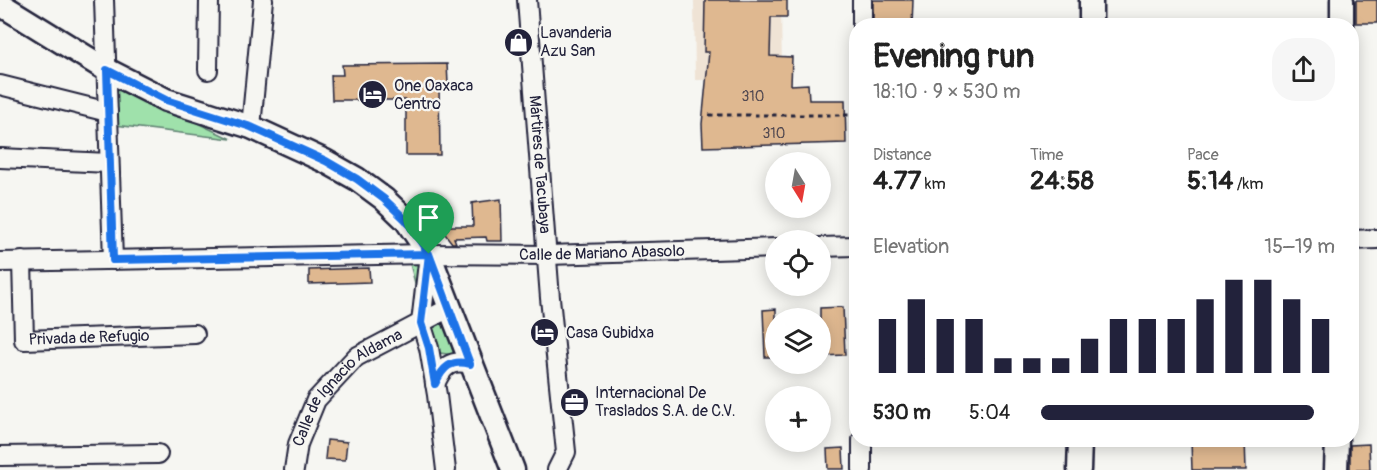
<!DOCTYPE html>
<meta charset="utf-8">
<style>
:root{--surface:#fff;--page:#f6f6f6;--text:#222;--muted:#767676;--accent:#22223b}
body{margin:0;font-family:Pangolin,sans-serif;background:var(--page);color:var(--text);height:100vh;display:flex;flex-direction:column;font-size:22px;white-space:nowrap}
*{box-sizing:border-box;margin:0}
p{font-size:20px;color:var(--muted)}
.icon{flex:none;width:33px;height:33px;fill:none;stroke:currentColor;stroke-width:2;stroke-linecap:round;stroke-linejoin:round}
.map{position:relative;flex:1;overflow:hidden}
.details{position:absolute;left:849px;top:18px;width:510px;height:429px;display:flex;flex-direction:column;background:var(--surface);border-radius:24px;box-shadow:0 3px 15px #0003}
.details>*{flex:none}
.needle{width:39px;rotate:169deg}
.fabs{position:absolute;left:765px;top:152px;display:grid;gap:12px}
.fabs a{display:grid;place-items:center;width:66px;height:66px;border-radius:50%;background:var(--surface);box-shadow:0 3px 15px #0003;font-size:30px}
.pin{position:absolute;display:grid;place-items:center;width:51px;height:51px;color:#fff;margin:-62px -26px;border-radius:50% 50% 50% 0;rotate:-45deg;box-shadow:0 0 6px #0007}
.pin .icon{rotate:45deg}
.round{display:grid;place-items:center;flex:none;width:63px;height:63px;border-radius:24px;background:var(--page)}
.summary{display:flex;align-items:center;justify-content:space-between;height:102px;padding:0 24px}
h1{font-size:33px;font-weight:700;line-height:45px}
.stats{display:grid;grid-template-columns:repeat(3,1fr);gap:9px;height:102px;padding:6px 24px}
.stats div{display:grid;align-content:center}
.stats b{font-size:26px;font-weight:700}
.stats small{font-size:16px;font-weight:400}
.stats p{font-size:16px}
.chart{height:168px;padding:12px 24px}
.chart p{display:flex;justify-content:space-between}
.chart svg{width:100%;height:108px;margin-top:6px;stroke:var(--accent);stroke-width:6}
ul{padding:0 24px;list-style:none;font-size:20px}
li{display:grid;grid-template-columns:96px 72px 1fr;align-items:center;height:45px}
li i{height:15px;border-radius:8px;background:var(--accent)}
.map>svg:first-child{display:block}
</style>
<div class="map">
<svg width="1377" height="470" viewBox="0 0 1377 470">
<rect width="100%" height="100%" fill="#f6f6f2"/>
<filter id="ink" filterUnits="userSpaceOnUse"><feTurbulence type="fractalNoise" baseFrequency=".0167" numOctaves="2"/><feDisplacementMap in="SourceGraphic" scale="12" xChannelSelector="R" yChannelSelector="G"/><feConvolveMatrix kernelMatrix="1 2 1 2 8 2 1 2 1" color-interpolation-filters="sRGB"/></filter>
<g filter="url(#ink)">
<path fill="#efe3d5" d="M 694,0 L 781,0 L 782,79 L 695,80 Z"/>
<path fill="#9fe1ab" stroke="#608273" stroke-width="1.5" d="M 113,83 L 231,139 L 115,125 Z
M 428,256 L 454,355 L 433,352 L 409,260 Z"/>
<path fill="#dfb890" stroke="#22223b" stroke-width="1.5" d="M 705,0 L 787,0 L 787,17 L 771,17 L 770,56 L 792,57 L 791,85 L 808,84 L 809,100 L 845,100 L 846,143 L 703,147 L 702,124 L 709,52 L 704,52 Z
M 873,0 L 913,0 L 912,26 L 873,26 Z
M 1356,0 L 1377,0 L 1377,23 L 1356,23 Z
M 447,64 L 448,84 L 439,84 L 440,155 L 406,155 L 406,100 L 332,100 L 331,75 L 343,75 L 342,65 Z
M 501,199 L 502,241 L 487,241 L 486,237 L 454,238 L 456,243 L 452,243 L 425,208 L 442,205 L 450,226 L 473,226 L 472,203 Z
M 369,268 L 370,282 L 309,284 L 309,270 Z
M 843,307 L 845,355 L 820,356 L 820,308 Z
M 776,309 L 776,357 L 765,357 L 763,310 Z
M 327,440 L 347,442 L 345,460 L 325,459 Z
M 1191,440 L 1245,440 L 1246,470 L 1192,470 Z
M 1369,444 L 1370,470 L 1350,470 L 1350,445 Z
M 843,448 L 844,469 L 828,469 L 827,449 Z"/>
<g fill="none" stroke-linecap="round" stroke-linejoin="round">
<defs>
<g id="minor">
<path d="M 104,0 L 113,260"/>
<path id="s1" d="M 527,0 L 550,298 L 566,452 L 557,470"/>
<path d="M 862,26 L 862,0"/>
<path d="M 208,70 L 209,0"/>
<path d="M 0,85 L 108,112"/>
<path d="M 251,127 L 263,0"/>
<path d="M 0,158 L 109,163"/>
<path d="M 1352,240 L 1377,239"/>
<path d="M 820,247 L 856,246"/>
<path d="M 429,254 L 421,323 L 429,348 L 437,395 L 446,470"/>
<path id="s2" d="M 22,261 L 24,340 L 195,334"/>
<path id="s3" d="M 0,262 L 429,254 L 547,255 L 776,248"/>
<path d="M 435,384 C 443,366 451,359 470,364"/>
<path d="M 862,440 L 862,470"/>
<path d="M 0,456 L 158,454"/>
<path id="s4" d="M 294,470 L 298,444 L 316,400 L 356,357 L 449,308"/>
</g>
<path id="major" d="M 0,4 L 107,70 L 166,100 L 251,127 L 325,161 L 357,179 L 384,199 L 406,220 L 429,254 L 513,470
M 1091,26 L 1091,0
M 1342,26 L 1342,0
M 1079,470 L 1080,440
M 1336,470 L 1337,440"/>
</defs>
<use href="#minor" stroke="#22223b" stroke-width="22"/>
<use href="#major" stroke="#22223b" stroke-width="27"/>
<path stroke="#22223b" stroke-width="3" stroke-dasharray="4.5 4.5" stroke-linecap="butt" d="M 709,115 L 856,115"/>
<use href="#minor" stroke="#f6f6f2" stroke-width="18"/>
<use href="#major" stroke="#f6f6f2" stroke-width="22"/>
</g>
</g>
<g fill="none" stroke-linecap="round" stroke-linejoin="round" filter="url(#ink)">
<defs>
<path id="route" d="M 429,254 L 113,260 L 107,70 L 166,100 L 251,127 L 326,161 L 357,179 L 384,199 L 406,220 L 429,254 L 421,323 L 429,348 L 435,384 C 443,367 451,359 470,364 L 429,254"/>
</defs>
<use href="#route" stroke="#fff" stroke-width="12"/>
<use href="#route" stroke="#1a73e8" stroke-width="8"/>
</g>
<defs>
<symbol id="shop-disc" viewBox="-11 -11 22 22"><circle r="9.5" fill="#22223b" stroke="#f6f6f2"/><path d="M-5-2.5h2.3a2.7 3.5 0 0 1 5.4 0H5L5.5 6h-11ZM-1.5-2.5h3a1.5 2.3 0 0 0-3 0Z" fill="#fff"/></symbol>
<symbol id="hotel-disc" viewBox="-11 -11 22 22"><circle r="9.5" fill="#22223b" stroke="#f6f6f2"/><path d="M-6-4.5h1.5V1H6V5H4.5V3h-9V5H-6ZM-4 0a1.8 1.8 0 1 1 3.6 0ZM.5 0V-2.5h3Q6-2.5 6 0Z" fill="#fff"/></symbol>
<symbol id="office-disc" viewBox="-11 -11 22 22"><circle r="9.5" fill="#22223b" stroke="#f6f6f2"/><path d="M-6-3h4V-5.5h4V-3h4V5H-6ZM-1-4.5V-3h2v-1.5ZM-6 0V1H6V0Z" fill="#fff"/></symbol>
</defs>
<g fill-rule="evenodd">
<use href="#shop-disc" x="502" y="26" width="33" height="33"/>
<use href="#hotel-disc" x="356" y="78" width="33" height="33"/>
<use href="#hotel-disc" x="528" y="316" width="33" height="33"/>
<use href="#office-disc" x="558" y="386" width="33" height="33"/>
</g>
<g text-anchor="middle" dominant-baseline="central" stroke-width="4.5" stroke-linejoin="round" paint-order="stroke">
<g font-size="14" fill="#514850">
<text x="753" y="96">310</text>
<text x="774" y="133">310</text>
</g>
<g font-size="16" fill="#22223b" stroke="#f6f6f2" text-anchor="start">
<text x="540" y="33">Lavanderia<tspan x="540" dy="18">Azu San</tspan></text>
<text x="394" y="86">One Oaxaca<tspan x="394" dy="18">Centro</tspan></text>
<text x="566" y="333">Casa Gubidxa</text>
<text x="595" y="393">Internacional De<tspan x="595" dy="18">Traslados S.A. de C.V.</tspan></text>
</g>
<g font-size="16" fill="#22223b" stroke="#f6f6f2">
<text stroke="none"><textPath href="#s1" startOffset="165">Mártires de Tacubaya</textPath></text>
<text stroke="none"><textPath href="#s3" startOffset="602">Calle de Mariano Abasolo</textPath></text>
<text stroke="none"><textPath href="#s2" startOffset="144">Privada de Refugio</textPath></text>
<text stroke="none"><textPath href="#s4" startOffset="104">Calle de Ignacio Aldama</textPath></text>
</g>
</g>
</svg>
<div class="fabs">
<a><svg class="needle" viewBox="-14 -14 28 28"><path d="M0-13l5 13h-10z" fill="#e53935"/><path d="M0 13l5-13h-10z" fill="#767676"/></svg></a>
<a><svg class="icon" aria-label="locate" viewBox="0 0 24 24"><circle cx="12" cy="12" r="6"/><path d="M12 2v4M12 18v4M2 12h4M18 12h4"/></svg></a>
<a><svg class="icon" aria-label="layers" viewBox="0 0 24 24"><path d="M12 4l9 5-9 5-9-5zM3 14l9 5 9-5"/></svg></a>
<a>+</a>
</div>
<div class="pin" style="left:429px;top:254px;background:#1e9e55"><svg class="icon" aria-label="arrive" viewBox="0 0 24 24"><path d="M6 21V4h12l-3 4 3 4H6"/></svg></div>
<section class="details">
<div class="summary"><div><h1>Evening run</h1><p>18:10 · 9 × 530 m</p></div><a class="round"><svg class="icon" aria-label="share" viewBox="0 0 24 24"><path d="M12 15V3M7 8l5-5 5 5M5 13v7h14v-7"/></svg></a></div>
<div class="stats">
<div><p>Distance</p><b>4.77<small> km</small></b></div>
<div><p>Time</p><b>24:58</b></div>
<div><p>Pace</p><b>5:14<small> /km</small></b></div>
</div>
<div class="chart"><p><span>Elevation</span>15–19 m</p>
<svg viewBox="0 0 160 44" preserveAspectRatio="none"><path d="M5 44V22M15 44V14M25 44V22M35 44V22M45 44V38M55 44V38M65 44V38M75 44V30M85 44V22M95 44V22M105 44V22M115 44V14M125 44V6M135 44V6M145 44V14M155 44V22"/></svg>
</div>
<ul>
<li><b>530 m</b>5:04<i style="width:93%"></i></li>
</ul>
</section>
</div>
